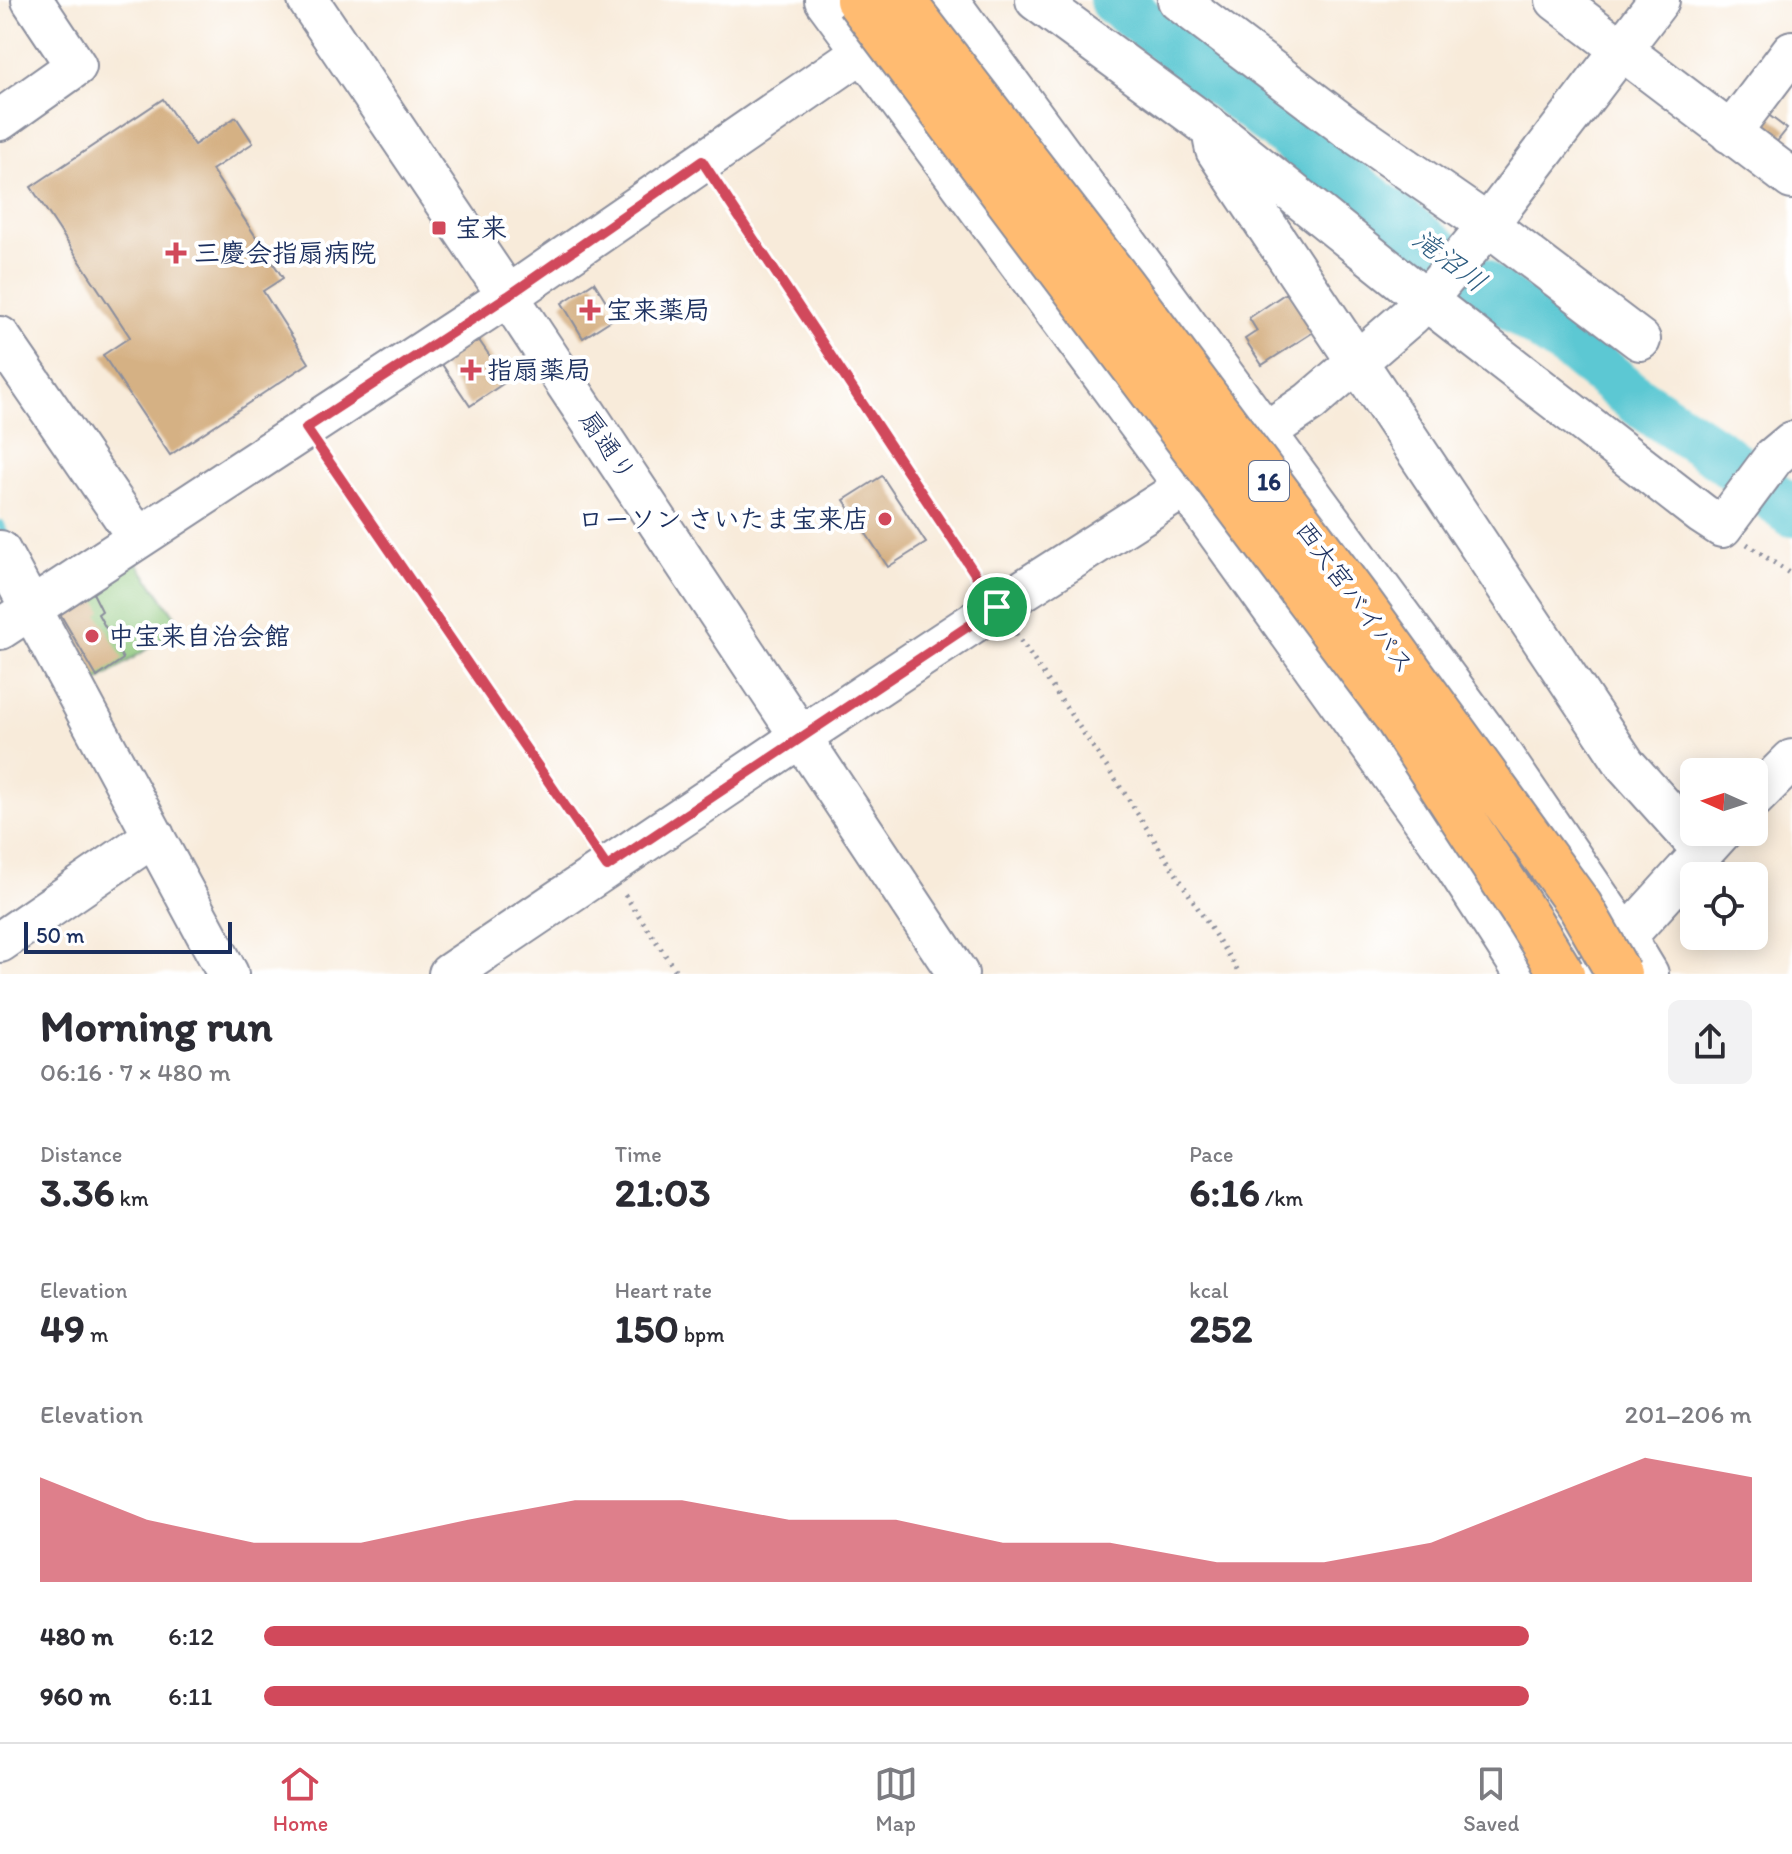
<!DOCTYPE html>
<meta charset="utf-8">
<style>
:root{--surface:#fff;--page:#f2f2f3;--text:#2b2b33;--muted:#7c7c81;--line:#e1e1e2;--accent:#d1495b}
body{margin:0;font-family:Itim,"Klee One",sans-serif;background:var(--page);color:var(--text);height:100vh;display:flex;flex-direction:column;font-size:30px;white-space:nowrap}
*{box-sizing:border-box;margin:0}
p{font-size:26px;color:var(--muted)}
.icon{flex:none;width:44px;height:44px;fill:none;stroke:currentColor;stroke-width:2;stroke-linecap:round;stroke-linejoin:round}
.map{position:relative;height:974px;overflow:hidden}
.sheet{display:flex;flex-direction:column;background:var(--surface);flex:1}
.sheet>*{flex:none}
.needle{width:52px;rotate:273deg}
.tools{position:absolute;left:1680px;top:758px;display:grid;gap:16px}
.tools a{display:grid;place-items:center;width:88px;height:88px;border-radius:12px;background:var(--surface);box-shadow:0 4px 20px #0003;font-size:40px}
.scale{position:absolute;left:24px;bottom:20px;width:208px;box-sizing:border-box;padding-left:8px;border:4px solid #1b2f5e;border-top:0;font-size:22px;line-height:28px;white-space:nowrap;color:#1b2f5e;-webkit-text-stroke:6px #fff;paint-order:stroke}
.pin{position:absolute;display:grid;place-items:center;width:68px;height:68px;color:#fff;margin:-34px;border:4px solid #fff;border-radius:50%;box-shadow:0 2px 8px #0007}
.round{display:grid;place-items:center;flex:none;width:84px;height:84px;border-radius:12px;background:var(--page)}
.headline{display:flex;align-items:center;justify-content:space-between;height:136px;padding:0 40px}
h1{font-size:44px;font-weight:700;line-height:60px}
.stats{display:grid;grid-template-columns:repeat(3,1fr);gap:12px;height:136px;padding:8px 40px}
.stats div{display:grid;align-content:center}
.stats b{font-size:40px;font-weight:700}
.stats small{font-size:22px;font-weight:400}
.stats p{font-size:22px}
.chart{height:224px;padding:16px 40px}
.chart p{display:flex;justify-content:space-between}
.chart svg{width:100%;height:144px;margin-top:8px;fill:var(--accent);opacity:.7}
ul{padding:0 40px;list-style:none;font-size:26px}
li{display:grid;grid-template-columns:128px 96px 1fr;align-items:center;height:60px}
li i{height:20px;border-radius:10px;background:var(--accent)}
.dock{display:flex;justify-content:space-around;align-items:center;height:112px;border-top:2px solid var(--line);background:var(--surface);font-size:22px;color:var(--muted)}
.dock a{display:grid;justify-items:center;gap:4px}
.dock .current{color:var(--accent)}
.map>svg:first-child{display:block}
</style>
<div class="map">
<svg width="1792" height="974" viewBox="0 0 1792 974">
<rect width="100%" height="100%" fill="#fff"/>
<filter id="ink" filterUnits="userSpaceOnUse"><feTurbulence type="fractalNoise" baseFrequency=".0125" numOctaves="2"/><feDisplacementMap in="SourceGraphic" scale="16" xChannelSelector="R" yChannelSelector="G"/><feConvolveMatrix kernelMatrix="1 2 1 2 8 2 1 2 1" color-interpolation-filters="sRGB"/></filter>
<filter id="wash" filterUnits="userSpaceOnUse"><feTurbulence type="fractalNoise" baseFrequency=".006" numOctaves="4" result="noise"/><feDisplacementMap in="SourceGraphic" scale="32" xChannelSelector="R" yChannelSelector="G"/><feGaussianBlur stdDeviation="1.8" result="paint"/><feColorMatrix in="noise" values="0 0 0 0 0 0 0 0 0 0 0 0 0 0 0 0 0 1.4 0 .05"/><feComposite in="paint" operator="in"/></filter>
<g filter="url(#wash)">
<rect width="100%" height="100%" fill="#f8ebda"/>
<path fill="#8ec77c" stroke="#547b6d" stroke-width="2" d="M 133,557 L 182,626 L 95,683 L 54,611 Z"/>
<g fill="none" stroke-linecap="round" stroke-linejoin="round">
<path stroke="#5bc8d3" stroke-width="8" d="M 0,524 L 9,541"/>
<path stroke="#5bc8d3" stroke-width="50" d="M 1114,0 L 1471,277 L 1579,353 L 1638,401 L 1720,455 L 1792,512"/>
</g>
<g id="blocks">
<path fill="#d5b184" d="M 163,99 L 194,145 L 236,117 L 253,143 L 212,170 L 283,278 L 263,291 L 309,363 L 170,455 L 103,355 L 130,337 L 31,187 Z
M 1762,110 L 1787,129 L 1767,154 L 1743,135 Z
M 594,282 L 616,317 L 583,338 L 562,303 Z
M 1289,291 L 1315,331 L 1262,365 L 1245,339 L 1257,331 L 1249,318 Z
M 474,333 L 507,381 L 470,406 L 437,357 Z
M 882,476 L 926,543 L 888,567 L 844,500 Z
M 92,591 L 102,611 L 98,614 L 123,659 L 97,677 L 59,612 Z"/>
</g>
</g>
<g filter="url(#ink)">
<use href="#blocks" fill-opacity="0" stroke="#8a8d9c" stroke-width="2"/>
<g fill="none" stroke-linecap="round" stroke-linejoin="round">
<defs>
<path id="minor" d="M 308,0 L 508,296 L 958,974
M 825,0 L 1185,487 L 1443,847 L 1525,974
M 948,0 L 1493,742 L 1625,936 L 1648,974
M 1036,0 L 1224,138 L 1426,300 L 1702,514 L 1722,527 L 1774,457 L 1792,442
M 1178,0 L 1345,126 L 1488,225 L 1640,340
M 1556,0 L 1792,179
M 0,120 L 76,66 L 32,0
M 1730,133 L 1792,51
M 1214,141 L 1216,150 L 1625,764 L 1703,851
M 0,337 L 138,538
M 0,551 L 228,974
M 0,629 L 508,296 L 862,52
M 1754,798 L 1792,760
M 0,942 L 154,836
M 449,974 L 802,736 L 997,607 L 1185,487 L 1310,402 L 1411,315 L 1438,286 L 1476,240 L 1659,0
M 1592,974 L 1721,832"/>
</defs>
<use href="#minor" stroke="#8a8d9c" stroke-width="44"/>
<path stroke="#8a8d9c" stroke-width="5" stroke-dasharray="2 6" stroke-linecap="butt" d="M 720,187 L 979,579
M 325,456 L 588,840
M 1747,544 L 1792,575
M 1016,634 L 1125,794 L 1240,974
M 625,895 L 678,974"/>
<use href="#minor" stroke="#fff" stroke-width="40"/>
<defs>
<path id="highway-bridge" d="M 858,0 L 1395,715 L 1529,920 L 1562,974
M 902,0 L 1122,285 L 1358,600 L 1580,906 L 1619,974"/>
</defs>
<use href="#highway-bridge" stroke="#8a8d9c" stroke-width="48" stroke-linecap="butt"/>
<use href="#highway-bridge" stroke="#ffbb71" stroke-width="44"/>
</g>
</g>
<g fill="none" stroke-linecap="round" stroke-linejoin="round" filter="url(#ink)">
<defs>
<path id="route" d="M 702,161 L 997,607 L 607,867 L 306,428 L 508,296 Z"/>
</defs>
<use href="#route" stroke="#fff" stroke-width="16"/>
<use href="#route" stroke="#d1495b" stroke-width="10"/>
</g>
<g fill="#d1495b" stroke="#fff" stroke-width="3">
<rect x="431" y="220" width="16" height="16" rx="4"/>
<path d="M172 241h8v8h8v8h-8v8h-8v-8h-8v-8h8z"/>
<path d="M586 298h8v8h8v8h-8v8h-8v-8h-8v-8h8z"/>
<path d="M467 358h8v8h8v8h-8v8h-8v-8h-8v-8h8z"/>
<circle cx="885" cy="519" r="8"/>
<circle cx="92" cy="636" r="8"/>
</g>
<g text-anchor="middle" dominant-baseline="central" stroke-width="8" stroke-linejoin="round" paint-order="stroke">
<rect fill="#fff" stroke="#5f6d8e" stroke-width="2" x="1249" y="461" width="40" height="40" rx="6"/>
<g font-size="24" font-weight="bold" fill="#1b2f5e">
<text x="1269" y="481">16</text>
</g>
<g font-size="26" font-weight="bold" fill="#1b2f5e" stroke="#fff" text-anchor="start">
<text x="455" y="228">宝来</text>
<text x="194" y="253">三慶会指扇病院</text>
<text x="606" y="310">宝来薬局</text>
<text x="487" y="370">指扇薬局</text>
<text x="869" y="519" text-anchor="end">ローソン さいたま宝来店</text>
<text x="108" y="636">中宝来自治会館</text>
</g>
<g font-size="26" fill="#1b2f5e" stroke="#fff">
<text transform="translate(608 446) rotate(56)">扇通り</text>
<text transform="translate(1355 597) rotate(54)">西大宮バイパス</text>
</g>
<g font-size="28" font-style="italic" fill="#2e5d81" stroke="#fff">
<text transform="translate(1450 260) rotate(37)">滝沼川</text>
</g>
</g>
</svg>
<div class="tools">
<a><svg class="needle" viewBox="-14 -14 28 28"><path d="M0-13l5 13h-10z" fill="#e53935"/><path d="M0 13l5-13h-10z" fill="#7c7c81"/></svg></a>
<a><svg class="icon" aria-label="locate" viewBox="0 0 24 24"><circle cx="12" cy="12" r="6"/><path d="M12 2v4M12 18v4M2 12h4M18 12h4"/></svg></a>
</div>
<div class="scale">50 m</div>
<div class="pin" style="left:997px;top:607px;background:#1e9e55"><svg class="icon" aria-label="arrive" viewBox="0 0 24 24"><path d="M6 21V4h12l-3 4 3 4H6"/></svg></div>
</div>
<section class="sheet">
<div class="headline"><div><h1>Morning run</h1><p>06:16 · 7 × 480 m</p></div><a class="round"><svg class="icon" aria-label="share" viewBox="0 0 24 24"><path d="M12 15V3M7 8l5-5 5 5M5 13v7h14v-7"/></svg></a></div>
<div class="stats">
<div><p>Distance</p><b>3.36<small> km</small></b></div>
<div><p>Time</p><b>21:03</b></div>
<div><p>Pace</p><b>6:16<small> /km</small></b></div>
</div>
<div class="stats">
<div><p>Elevation</p><b>49<small> m</small></b></div>
<div><p>Heart rate</p><b>150<small> bpm</small></b></div>
<div><p>kcal</p><b>252</b></div>
</div>
<div class="chart"><p><span>Elevation</span>201–206 m</p>
<svg viewBox="0 0 160 44" preserveAspectRatio="none"><path d="M0 44V12L10 25L20 32L30 32L40 25L50 19L60 19L70 25L80 25L90 32L100 32L110 38L120 38L130 32L140 19L150 6L160 12V44z"/></svg>
</div>
<ul>
<li><b>480 m</b>6:12<i style="width:85%"></i></li>
<li><b>960 m</b>6:11<i style="width:85%"></i></li>
</ul>
</section>
<nav class="dock">
<a class="current"><svg class="icon" aria-label="home" viewBox="0 0 24 24"><path d="M3 11l9-7 9 7M6 9v11h12V9"/></svg>Home</a>
<a><svg class="icon" aria-label="map" viewBox="0 0 24 24"><path d="M3 6l6-2 6 2 6-2v14l-6 2-6-2-6 2zM9 4v14M15 6v14"/></svg>Map</a>
<a><svg class="icon" aria-label="saved" viewBox="0 0 24 24"><path d="M7 4h10v16l-5-4-5 4z"/></svg>Saved</a>
</nav>
